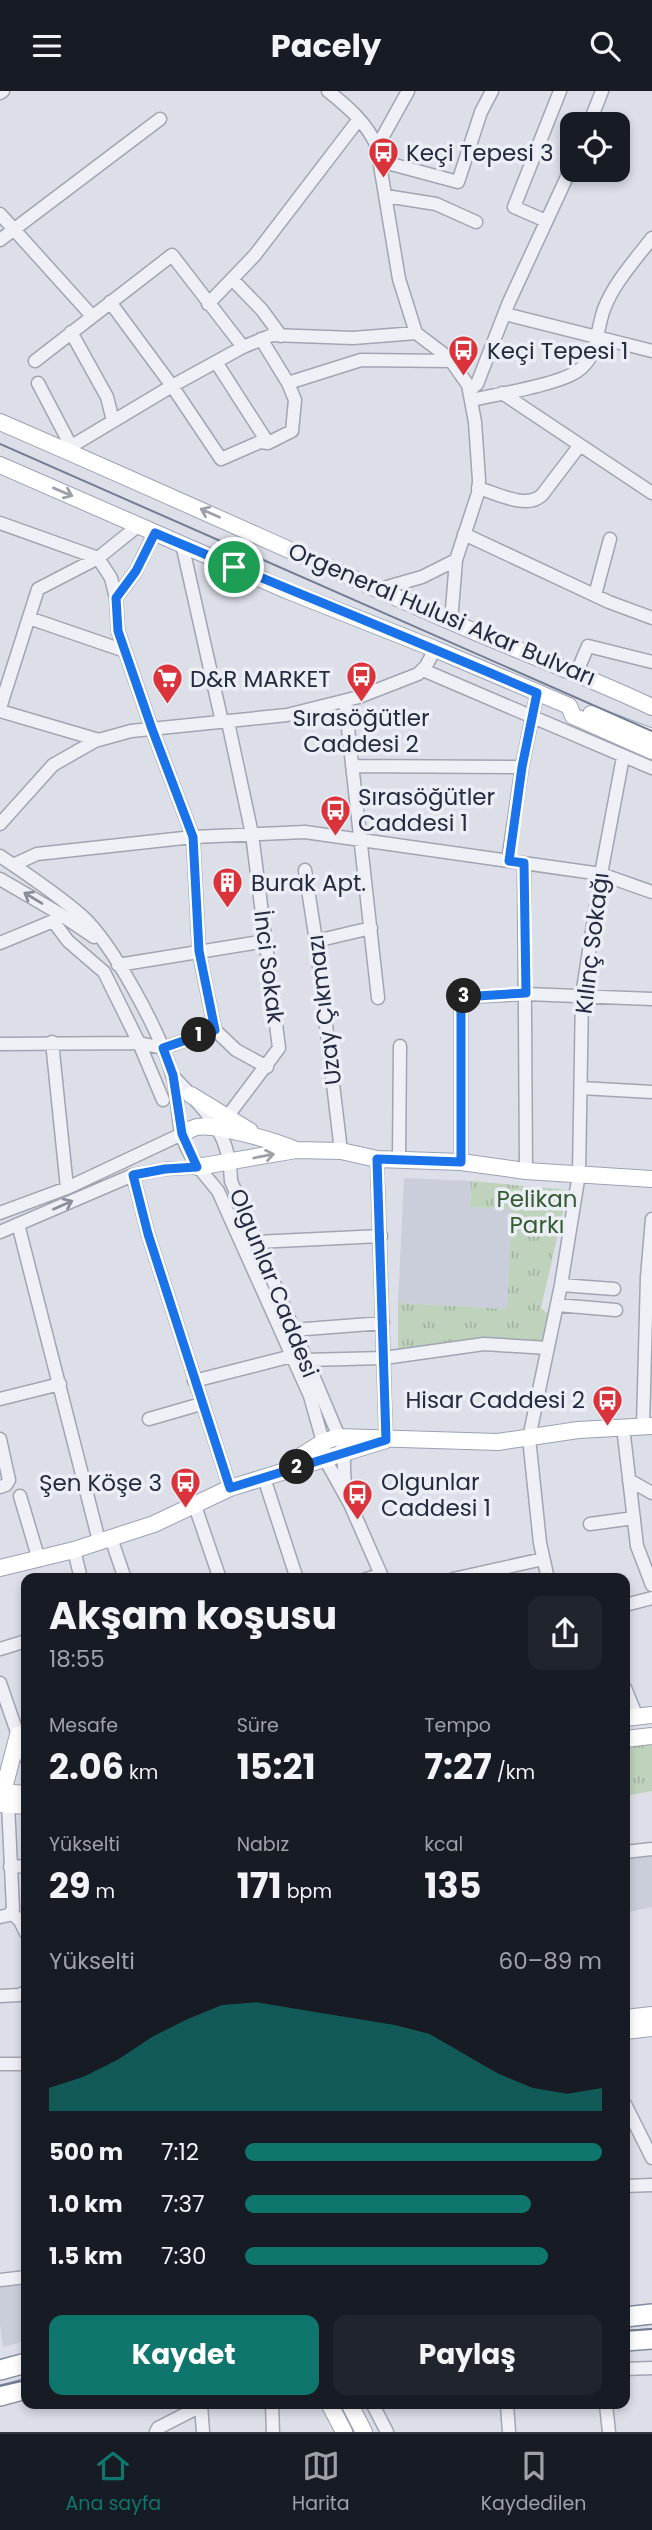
<!DOCTYPE html>
<html lang="tr">
<meta charset="utf-8">
<style>
:root{--surface:#171b24;--page:#20242c;--text:#f1f3f6;--muted:#9ea1a6;--line:#363941;--accent:#0f766e}
body{margin:0;font-family:Poppins,sans-serif;background:var(--page);color:var(--text);height:100vh;display:flex;flex-direction:column;font-size:26px;white-space:nowrap}
*{box-sizing:border-box;margin:0}
p{font-size:23px;color:var(--muted)}
.icon{flex:none;width:38px;height:38px;fill:none;stroke:currentColor;stroke-width:2;stroke-linecap:round;stroke-linejoin:round}
.map{position:relative;flex:1;overflow:hidden}
.details{position:absolute;left:21px;top:1482px;width:609px;height:836px;display:flex;flex-direction:column;background:var(--surface);border-radius:14px;box-shadow:0 4px 10px #0003}
.details>*{flex:none}
.controls{position:absolute;left:560px;top:21px;display:grid;gap:14px}
.controls a{display:grid;place-items:center;width:70px;height:70px;border-radius:14px;background:var(--surface);box-shadow:0 4px 10px #0003;font-size:35px}
.pin{position:absolute;display:grid;place-items:center;width:60px;height:60px;color:#fff;margin:-30px;border:4px solid #fff;border-radius:50%;box-shadow:0 2px 7px #0007}
.km{position:absolute;width:35px;height:35px;margin:-18px;border-radius:50%;background:#222;color:#fff;font-size:19px;line-height:35px;text-align:center}
.round{display:grid;place-items:center;flex:none;width:74px;height:74px;border-radius:14px;background:var(--page)}
.head{display:flex;align-items:center;justify-content:space-between;height:119px;padding:0 28px}
h1{font-size:38px;font-weight:700;line-height:52px}
.stats{display:grid;grid-template-columns:repeat(3,1fr);gap:10px;height:119px;padding:7px 28px}
.stats div{display:grid;align-content:center}
.stats b{font-size:35px;font-weight:700}
.stats small{font-size:19px;font-weight:400}
.stats p{font-size:19px}
.chart{height:196px;padding:14px 28px}
.chart p{display:flex;justify-content:space-between}
.chart svg{width:100%;height:126px;margin-top:7px;fill:var(--accent);opacity:.7}
.cta{display:flex;gap:14px;margin-top:auto;padding:14px 28px}
.cta a{flex:1;height:80px;border-radius:14px;background:var(--accent);color:#fff;font-size:28px;font-weight:700;line-height:80px;text-align:center}
.cta a+a{background:var(--page);color:var(--text)}
ul{padding:0 28px;list-style:none;font-size:23px}
li{display:grid;grid-template-columns:112px 84px 1fr;align-items:center;height:52px}
li i{height:18px;border-radius:9px;background:var(--accent)}
header{display:flex;justify-content:space-between;align-items:center;height:91px;padding:0 28px;background:var(--surface);font-size:32px;font-weight:700}
.tabs{display:flex;justify-content:space-around;align-items:center;height:98px;border-top:2px solid var(--line);background:var(--surface);font-size:19px;color:var(--muted)}
.tabs a{display:grid;justify-items:center;gap:4px}
.tabs .on{color:var(--accent)}
.map>svg:first-child{display:block}
</style>
<header><svg class="icon" aria-label="menu" viewBox="0 0 24 24"><path d="M4 6h16M4 12h16M4 18h16"/></svg>Pacely<svg class="icon" aria-label="search" viewBox="0 0 24 24"><circle cx="10" cy="10" r="6"/><path d="M15 15l6 6"/></svg></header>
<div class="map">
<svg width="652" height="2341" viewBox="0 0 652 2341">
<defs>
<pattern id="park-tufts" width="24" height="20" patternUnits="userSpaceOnUse" patternTransform="scale(1.75)"><rect width="24" height="20" fill="#bfd2bc"/><path d="M3 7l-1-3M5 7V3M7 7l1-3M15 17l-1-3M17 17v-4M19 17l1-3" fill="none" stroke="#a4b4a3"/></pattern>
</defs>
<rect width="100%" height="100%" fill="#dcdfe8"/>
<path fill="#caceda" d="M 404,1087 L 471,1090 L 470,1116 L 512,1118 L 508,1218 L 398,1212 Z
M 652,1755 L 652,1816 L 625,1822 L 625,1758 Z
M 26,2184 L 26,2250 L 3,2256 L 0,2234 L 0,2186 Z"/>
<path fill="url(#park-tufts)" d="M 471,1090 L 568,1099 L 541,1217 L 548,1223 L 542,1254 L 398,1262 L 398,1212 L 507,1218 L 512,1118 L 470,1116 Z
M 652,1652 L 652,1700 L 625,1705 L 625,1655 Z"/>
<g fill="none" stroke-linecap="round" stroke-linejoin="round">
<defs>
<path id="minor" d="M 328,0 C 347,15 368,33 377,56 L 399,188 L 416,242 L 449,267 L 468,294 L 475,331 L 479,389 L 478,402 L 456,469 L 451,531
M 0,2 L 3,0
M 589,33 L 602,0
M 377,56 L 408,0
M 380,70 L 458,91 L 481,21 L 492,0
M 386,105 L 436,113 L 476,131
M 0,123 L 92,225
M 546,130 L 514,116 L 560,0
M 0,149 L 160,28
M 232,188 L 262,219 L 281,245
M 110,211 L 172,295 L 221,368 L 260,351 L 268,352 L 292,340 L 295,309 L 288,292
M 208,213 L 255,164 L 359,28
M 505,223 L 652,260
M 71,241 L 107,306 L 113,330
M 261,248 L 288,292 L 361,269 L 452,270
M 35,270 L 172,164 L 243,256
M 216,271 L 268,352
M 38,292 L 71,355
M 470,299 L 477,293 L 509,211 L 572,75
M 502,302 L 652,402
M 472,309 C 498,303 556,294 576,281 C 598,268 596,240 604,218 C 614,192 635,169 652,147
M 65,359 L 172,295 L 243,256 L 272,244 L 353,247 L 416,242
M 478,397 C 497,402 526,419 542,404 L 580,354
M 0,432 L 98,467 L 111,487 L 116,507 L 118,540 L 152,638 L 193,746 L 199,861 L 215,939 L 236,959 L 267,976
M 464,443 L 609,511 L 652,527
M 182,453 L 222,631
M 380,498 L 422,486 L 456,469
M 595,504 L 610,448
M 116,507 L 136,480 L 155,441
M 29,527 L 125,560
M 423,579 L 652,677
M 576,583 L 588,555 L 652,571
M 345,610 L 378,907
M 0,617 L 38,498 L 98,467 L 139,434
M 0,620 L 99,649
M 352,675 L 522,676
M 0,733 L 53,674 L 95,650 L 131,640 L 287,624 L 359,606 L 418,583 L 426,575 L 435,558
M 0,765 C 28,784 57,803 82,825 C 113,853 161,943 172,983 C 178,1002 177,1022 181,1041 C 187,1064 203,1082 218,1100 L 310,1305 L 323,1351 L 325,1368 L 350,1413 L 383,1488
M 508,770 L 522,676 L 537,602
M 524,772 L 526,1080
M 13,774 L 37,763 L 193,746 L 305,741 L 601,783 L 652,801
M 305,779 L 316,850 L 341,1060
M 0,788 L 60,823 L 94,846
M 53,830 L 68,850 L 104,881 L 139,952 L 163,1009
M 316,850 L 371,837
M 0,852 L 58,828
M 118,874 L 266,850
M 52,951 L 67,1097
M 0,953 L 139,952 L 163,957 L 215,939
M 173,985 C 205,1020 230,1039 231,1090 L 342,1353 C 346,1367 342,1381 346,1396
M 581,997 L 652,1001
M 227,1026 L 279,957 L 252,743 L 228,631
M 377,1068 L 386,1349
M 399,1068 L 400,955
M 461,1071 L 461,906 L 526,903 L 652,908
M 133,1084 L 148,1143 L 230,1397
M 0,1122 L 67,1097 L 182,1043
M 18,1133 L 99,1450
M 0,1141 L 133,1084 L 165,1078 L 197,1076
M 256,1151 L 381,1145
M 561,1194 L 614,1198
M 557,1214 L 616,1219
M 293,1239 L 383,1232
M 305,1269 L 384,1267 L 484,1253 L 548,1257
M 194,1290 L 292,1265
M 0,1308 L 60,1293
M 149,1328 L 201,1313
M 643,1335 L 647,1186 L 652,1128
M 623,1336 L 637,1455 L 652,1494
M 0,1348 L 9,1389 L 6,1394 L 0,1396
M 264,1387 L 297,1488
M 629,1389 L 652,1402
M 20,1405 L 39,1469
M 195,1415 L 220,1488
M 590,1433 L 634,1427
M 111,1447 L 125,1488
M 74,1459 L 81,1488
M 366,1488 L 381,1484
M 453,1488 L 543,1468
M 548,1488 L 540,1452 L 529,1347 L 561,1194 L 579,1083 L 582,905 L 601,783 L 623,666
M 625,1514 L 652,1507
M 0,1558 L 26,1550
M 0,1592 L 18,1644 L 26,1642
M 625,1597 L 637,1626
M 18,1644 L 26,1667
M 625,1761 L 652,1758
M 10,1776 L 26,1775
M 11,1821 L 20,1830 L 26,1842
M 0,1826 L 9,1824 L 13,1818 L 8,1713
M 0,1905 L 19,1904 L 26,1901
M 0,1973 L 26,1973
M 625,2013 L 652,2067
M 625,2095 L 652,2094
M 0,2189 L 26,2186
M 625,2278 L 652,2277
M 201,2314 L 203,2341
M 272,2314 L 273,2341
M 373,2314 L 387,2341
M 507,2314 L 509,2341
M 606,2314 L 609,2341
M 156,2341 L 158,2337 L 201,2315"/>
<path id="major" d="M 0,331 C 151,396 301,465 452,531 C 518,560 586,585 652,616
M 0,374 L 286,499 L 435,558 L 569,615 L 573,625 L 652,660
M 591,623 L 652,646
M 191,1004 L 250,1040
M 182,1043 C 186,1041 192,1037 197,1036 C 215,1032 278,1051 296,1059 L 197,1076
M 296,1059 L 341,1060 L 377,1068 L 461,1071 L 526,1080 L 652,1088
M 288,1373 L 323,1351 L 337,1346 L 498,1351 L 578,1339 L 652,1335
M 0,1477 L 74,1459 L 154,1433 L 230,1397 L 386,1349
M 625,1627 L 652,1624
M 625,1648 L 652,1645
M 0,1701 L 26,1703
M 3,1701 L 18,1644
M 0,1713 L 26,1715
M 625,1927 L 652,1924
M 625,1940 L 652,1937
M 330,2314 L 344,2341
M 350,2314 L 364,2341"/>
<path id="highway" d="M 625,2226 L 652,2223
M 625,2250 L 652,2248
M 0,2279 L 26,2272
M 0,2305 L 26,2298"/>
</defs>
<use href="#minor" stroke="#a1a5b2" stroke-width="15"/>
<use href="#major" stroke="#9aa2b4" stroke-width="18"/>
<use href="#highway" stroke="#828aa0" stroke-width="22"/>
<use href="#minor" stroke="#eff0f6" stroke-width="12"/>
<use href="#major" stroke="#fff" stroke-width="16"/>
<use href="#highway" stroke="#fff" stroke-width="19"/>
<path stroke="#747c93" stroke-width="2" d="M 0,353 L 652,640
M 625,2240 L 652,2238
M 0,2295 L 26,2289"/>
</g>
<defs><path id="oneway-shaft" d="M-6 0H5M1.5-3L5.5 0L1.5 3" fill="none" stroke-width="1.6" stroke-linecap="round" stroke-linejoin="round" transform="scale(1.75)"/></defs>
<g stroke="#9ca0a9">
<use href="#oneway-shaft" transform="translate(63 401) rotate(23)"/>
<use href="#oneway-shaft" transform="translate(210 422) rotate(-156)"/>
<use href="#oneway-shaft" transform="translate(264 1065) rotate(-11)"/>
</g>
<g stroke="#8a8e9a">
<use href="#oneway-shaft" transform="translate(33 807) rotate(-149)"/>
<use href="#oneway-shaft" transform="translate(63 1114) rotate(-24)"/>
</g>
<g fill="none" stroke-linecap="round" stroke-linejoin="round">
<defs>
<path id="route" d="M 155,442 C 282,496 410,547 537,602 L 522,676 L 509,770 L 524,772 L 526,902 L 461,906 L 461,1071 L 377,1068 L 386,1349 L 230,1397 L 148,1143 L 133,1084 L 165,1078 L 197,1076 L 182,1043 L 173,984 L 163,957 L 215,939 L 199,860 L 193,746 L 152,638 L 118,540 L 116,507 L 136,480 Z"/>
</defs>
<use href="#route" stroke="#fff" stroke-width="14"/>
<use href="#route" stroke="#1a73e8" stroke-width="9"/>
</g>
<defs>
<symbol id="bus-pin" viewBox="-11 -11 22 30"><path d="M0 17L-7.5 6A9.5 9.5 0 1 1 7.5 6Z" fill="#db333b" stroke="#ebeef5"/><path d="M-5-6H5V4H4V6H2V4H-2V6H-4V4H-5ZM-3.5-4V0h7V-4ZM-3.5 1.2v1.5H-2V1.2ZM2 1.2v1.5H3.5V1.2Z" fill="#fff"/></symbol>
<symbol id="supermarket-pin" viewBox="-11 -11 22 30"><path d="M0 17L-7.5 6A9.5 9.5 0 1 1 7.5 6Z" fill="#db333b" stroke="#ebeef5"/><path d="M-6-5.5h2.5l.6 2H6L4.5 2H-2.5L-4.4-4H-6ZM-1.5 3.2a1.3 1.3 0 1 0 .1 0ZM3 3.2a1.3 1.3 0 1 0 .1 0Z" fill="#fff"/></symbol>
<symbol id="building-pin" viewBox="-11 -11 22 30"><path d="M0 17L-7.5 6A9.5 9.5 0 1 1 7.5 6Z" fill="#db333b" stroke="#ebeef5"/><path d="M-4-6H4V6H1V3H-1V6H-4ZM-2.5-4.3h1.7v1.8h-1.7ZM.8-4.3h1.7v1.8H.8ZM-2.5-1h1.7V.8h-1.7ZM.8-1h1.7V.8H.8Z" fill="#fff"/></symbol>
</defs>
<g fill-rule="evenodd">
<use href="#bus-pin" x="366" y="44" width="35" height="47"/>
<use href="#bus-pin" x="446" y="242" width="35" height="47"/>
<use href="#bus-pin" x="344" y="568" width="35" height="47"/>
<use href="#supermarket-pin" x="150" y="570" width="35" height="47"/>
<use href="#bus-pin" x="318" y="702" width="35" height="47"/>
<use href="#building-pin" x="210" y="774" width="35" height="47"/>
<use href="#bus-pin" x="590" y="1292" width="35" height="47"/>
<use href="#bus-pin" x="168" y="1374" width="35" height="47"/>
<use href="#bus-pin" x="340" y="1386" width="35" height="47"/>
</g>
<g text-anchor="middle" dominant-baseline="central" stroke-width="7" stroke-linejoin="round" paint-order="stroke">
<g font-size="23" fill="#242b3f" stroke="#ebeef5" text-anchor="start">
<text x="406" y="62">Keçi Tepesi 3</text>
<text x="487" y="260">Keçi Tepesi 1</text>
<text x="190" y="588">D&amp;R MARKET</text>
<text x="361" y="627" text-anchor="middle">Sırasöğütler<tspan x="361" dy="26">Caddesi 2</tspan></text>
<text x="358" y="706">Sırasöğütler<tspan x="358" dy="26">Caddesi 1</tspan></text>
<text x="251" y="792">Burak Apt.</text>
<text x="585" y="1309" text-anchor="end">Hisar Caddesi 2</text>
<text x="381" y="1391">Olgunlar<tspan x="381" dy="26">Caddesi 1</tspan></text>
<text x="162" y="1392" text-anchor="end">Şen Köşe 3</text>
</g>
<g font-size="23" fill="#242b3f" stroke="#ebeef5">
<text transform="translate(442 523) rotate(23)">Orgeneral Hulusi Akar Bulvarı</text>
<text transform="translate(592 852) rotate(-83)">Kılınç Sokağı</text>
<text transform="translate(269 876) rotate(83)">İnci Sokak</text>
<text transform="translate(324 919) rotate(-97)">Uzay Çıkmazı</text>
<text transform="translate(274 1192) rotate(68)">Olgunlar Caddesi</text>
</g>
<g font-size="23" fill="#345c30" stroke="#ebeef5">
<text x="537" y="1108">Pelikan<tspan x="537" dy="26">Parkı</tspan></text>
</g>
</g>
</svg>
<div class="controls">
<a><svg class="icon" aria-label="locate" viewBox="0 0 24 24"><circle cx="12" cy="12" r="6"/><path d="M12 2v4M12 18v4M2 12h4M18 12h4"/></svg></a>
</div>
<div class="pin" style="left:234px;top:476px;background:#1e9e55"><svg class="icon" aria-label="arrive" viewBox="0 0 24 24"><path d="M6 21V4h12l-3 4 3 4H6"/></svg></div>
<b class="km" style="left:199px;top:944px">1</b>
<b class="km" style="left:297px;top:1376px">2</b>
<b class="km" style="left:464px;top:905px">3</b>
<section class="details">
<div class="head"><div><h1>Akşam koşusu</h1><p>18:55</p></div><a class="round"><svg class="icon" aria-label="share" viewBox="0 0 24 24"><path d="M12 15V3M7 8l5-5 5 5M5 13v7h14v-7"/></svg></a></div>
<div class="stats">
<div><p>Mesafe</p><b>2.06<small> km</small></b></div>
<div><p>Süre</p><b>15:21</b></div>
<div><p>Tempo</p><b>7:27<small> /km</small></b></div>
</div>
<div class="stats">
<div><p>Yükselti</p><b>29<small> m</small></b></div>
<div><p>Nabız</p><b>171<small> bpm</small></b></div>
<div><p>kcal</p><b>135</b></div>
</div>
<div class="chart"><p><span>Yükselti</span>60–89 m</p>
<svg viewBox="0 0 160 44" preserveAspectRatio="none"><path d="M0 44V36L10 32L20 26L30 18L40 12L50 7L60 6L70 8L80 10L90 12L100 14L110 17L120 24L130 31L140 36L150 38L160 36V44z"/></svg>
</div>
<ul>
<li><b>500 m</b>7:12<i style="width:100%"></i></li>
<li><b>1.0 km</b>7:37<i style="width:80%"></i></li>
<li><b>1.5 km</b>7:30<i style="width:85%"></i></li>
</ul>
<div class="cta"><a>Kaydet</a><a>Paylaş</a></div>
</section>
</div>
<nav class="tabs">
<a class="on"><svg class="icon" aria-label="home" viewBox="0 0 24 24"><path d="M3 11l9-7 9 7M6 9v11h12V9"/></svg>Ana sayfa</a>
<a><svg class="icon" aria-label="map" viewBox="0 0 24 24"><path d="M3 6l6-2 6 2 6-2v14l-6 2-6-2-6 2zM9 4v14M15 6v14"/></svg>Harita</a>
<a><svg class="icon" aria-label="saved" viewBox="0 0 24 24"><path d="M7 4h10v16l-5-4-5 4z"/></svg>Kaydedilen</a>
</nav>
